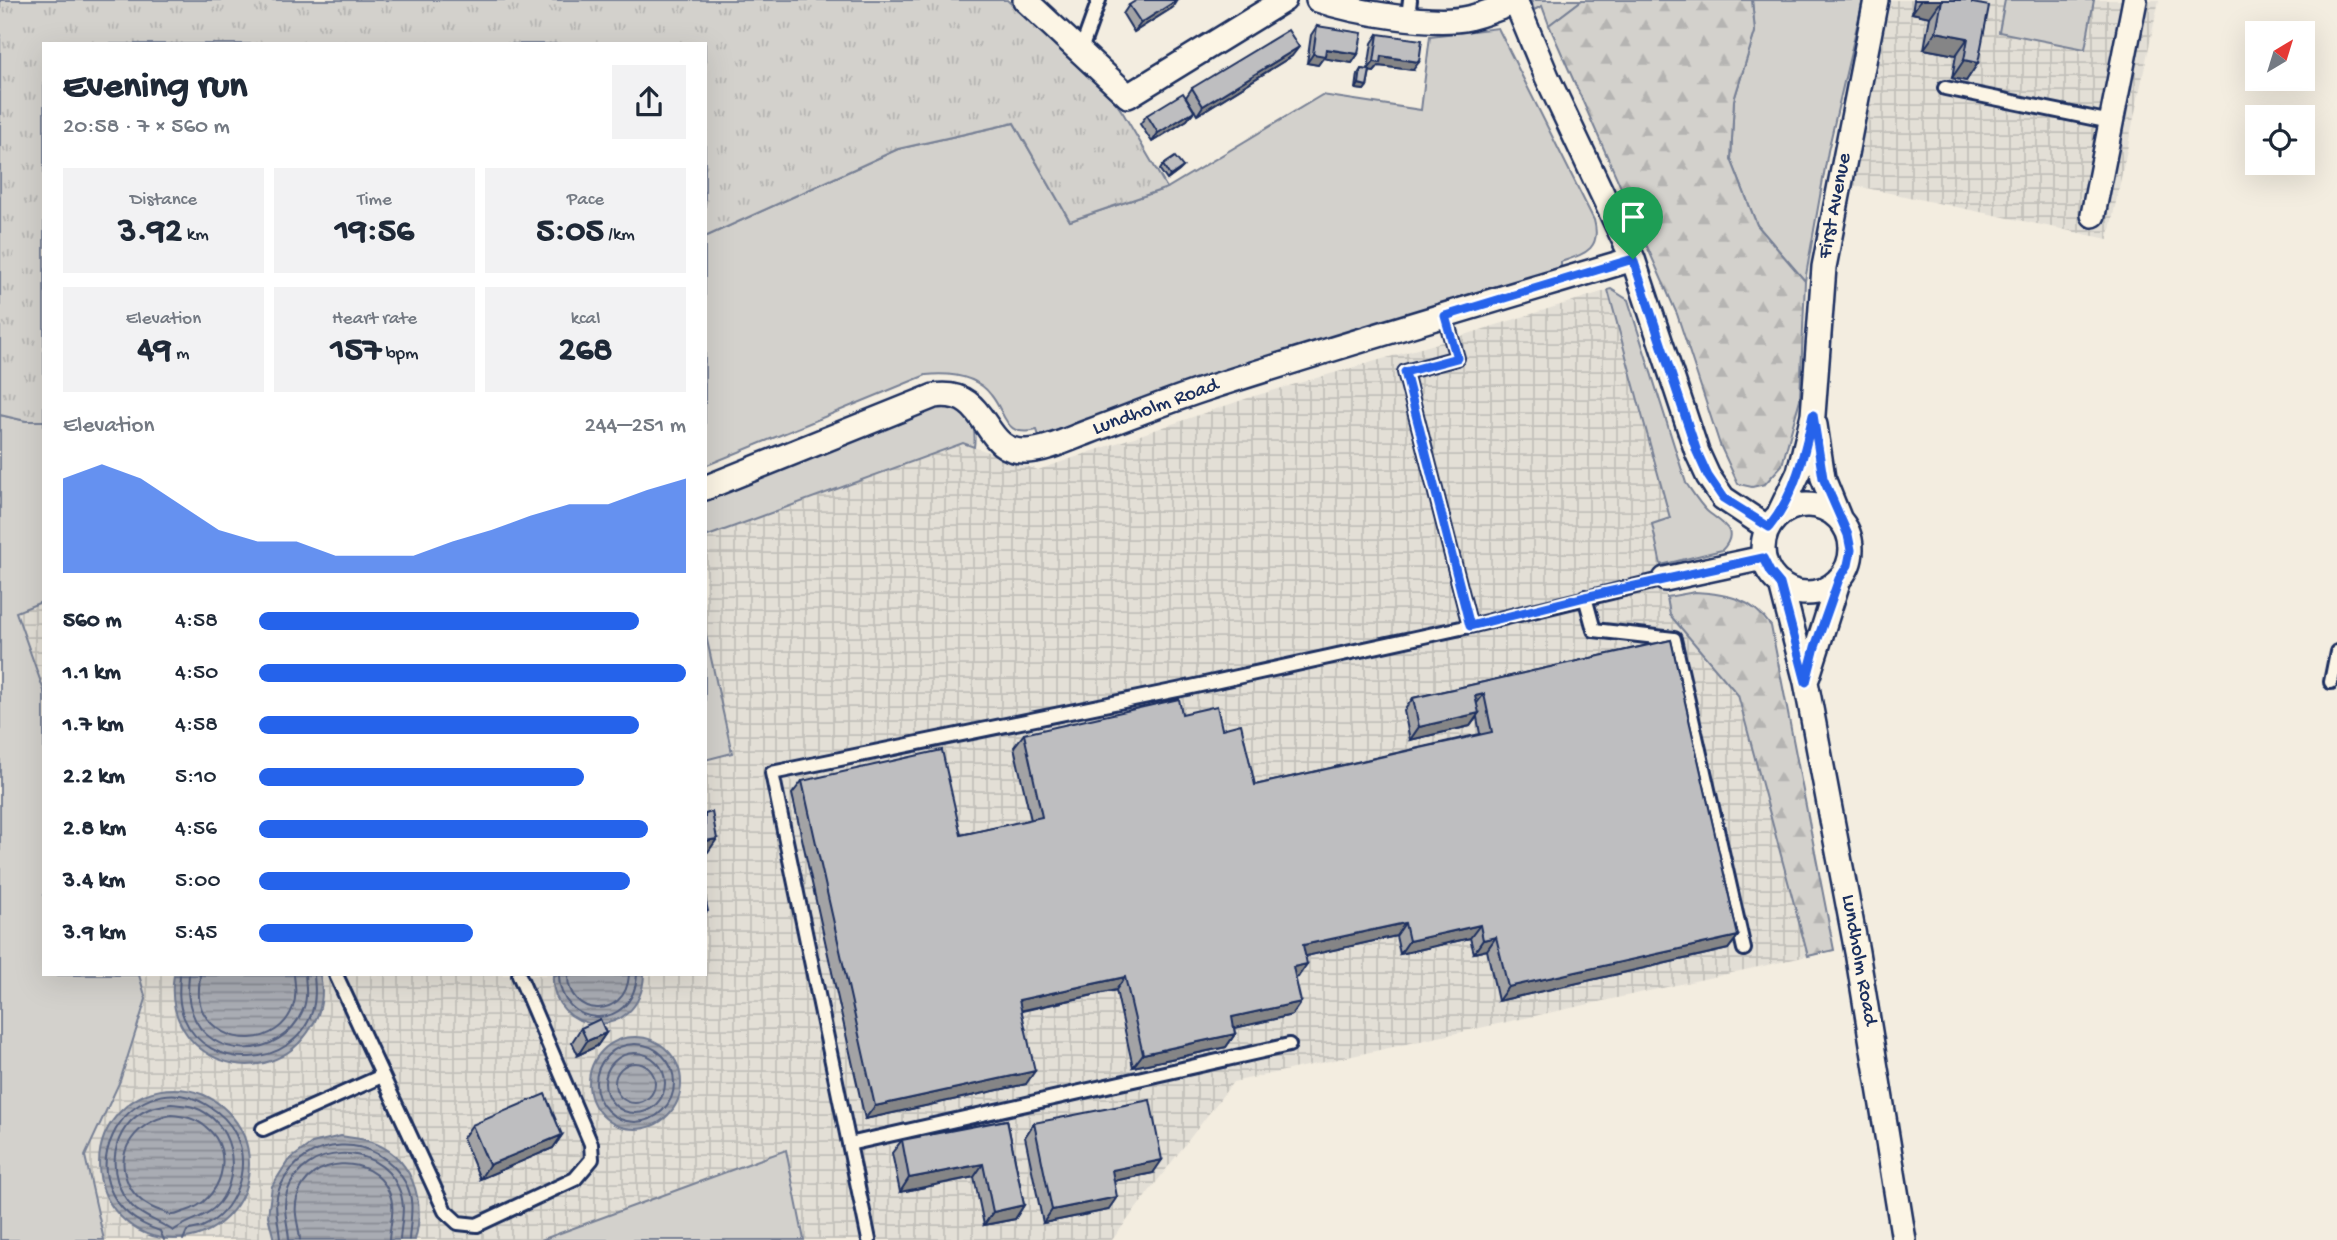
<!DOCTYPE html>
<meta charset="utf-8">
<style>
:root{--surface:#fff;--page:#f2f2f3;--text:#1f2937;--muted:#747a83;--accent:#2563eb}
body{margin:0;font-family:"Gochi Hand",sans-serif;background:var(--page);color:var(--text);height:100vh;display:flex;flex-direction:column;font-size:26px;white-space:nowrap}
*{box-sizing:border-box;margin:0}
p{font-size:23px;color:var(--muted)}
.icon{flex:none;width:38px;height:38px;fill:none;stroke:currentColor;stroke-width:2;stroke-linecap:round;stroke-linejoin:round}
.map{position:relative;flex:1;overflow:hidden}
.drawer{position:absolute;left:42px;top:42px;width:665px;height:934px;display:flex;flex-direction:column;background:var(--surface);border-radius:0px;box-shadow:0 7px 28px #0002}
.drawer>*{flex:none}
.needle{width:46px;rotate:38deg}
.buttons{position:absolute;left:2245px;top:21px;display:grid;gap:14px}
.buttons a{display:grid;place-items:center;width:70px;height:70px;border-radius:0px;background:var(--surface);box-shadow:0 7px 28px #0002;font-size:35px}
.pin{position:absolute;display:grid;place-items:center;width:60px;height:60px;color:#fff;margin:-72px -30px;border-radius:50% 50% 50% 0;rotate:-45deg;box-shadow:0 0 7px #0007}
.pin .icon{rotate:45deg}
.round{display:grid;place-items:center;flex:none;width:74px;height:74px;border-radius:0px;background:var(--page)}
.head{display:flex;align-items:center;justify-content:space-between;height:119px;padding:0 21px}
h1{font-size:38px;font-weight:700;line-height:52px}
.figures{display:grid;grid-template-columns:repeat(3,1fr);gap:10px;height:119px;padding:7px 21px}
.figures div{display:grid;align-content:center;border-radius:0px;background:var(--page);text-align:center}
.figures b{font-size:35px;font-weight:700}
.figures small{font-size:19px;font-weight:400}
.figures p{font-size:19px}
.chart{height:196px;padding:14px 21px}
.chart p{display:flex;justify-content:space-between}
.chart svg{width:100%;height:126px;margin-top:7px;fill:var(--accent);opacity:.7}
ul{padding:0 21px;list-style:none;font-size:23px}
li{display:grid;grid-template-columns:112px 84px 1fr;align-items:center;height:52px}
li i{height:18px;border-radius:9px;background:var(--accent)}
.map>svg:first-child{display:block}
</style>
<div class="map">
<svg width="2337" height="1240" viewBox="0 0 2337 1240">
<defs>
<pattern id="industrial-grid" width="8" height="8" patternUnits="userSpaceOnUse" patternTransform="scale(1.75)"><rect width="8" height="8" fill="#e3dfd6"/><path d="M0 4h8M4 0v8" fill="none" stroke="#c2c0ba"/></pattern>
<pattern id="forest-firs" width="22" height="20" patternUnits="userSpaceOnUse" patternTransform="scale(1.75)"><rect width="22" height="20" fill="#d3d1cc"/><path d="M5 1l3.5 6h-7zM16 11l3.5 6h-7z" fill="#b5b4b2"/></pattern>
<pattern id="park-tufts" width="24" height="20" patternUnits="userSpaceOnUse" patternTransform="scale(1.75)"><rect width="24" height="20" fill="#d3d1cc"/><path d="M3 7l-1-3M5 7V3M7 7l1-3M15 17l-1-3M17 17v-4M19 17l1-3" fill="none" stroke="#b5b4b2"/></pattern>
<pattern id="water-rules" width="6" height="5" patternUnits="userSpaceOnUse" patternTransform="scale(1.75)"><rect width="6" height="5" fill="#a9acb3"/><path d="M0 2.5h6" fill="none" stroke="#898c95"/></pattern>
</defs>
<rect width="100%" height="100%" fill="#f3ede0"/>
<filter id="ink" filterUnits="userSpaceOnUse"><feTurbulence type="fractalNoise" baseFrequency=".0143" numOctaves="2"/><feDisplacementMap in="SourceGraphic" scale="14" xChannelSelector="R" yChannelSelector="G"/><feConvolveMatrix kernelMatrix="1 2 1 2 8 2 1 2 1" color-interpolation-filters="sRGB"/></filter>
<g filter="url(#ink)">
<path fill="url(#industrial-grid)" d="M 1891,0 L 2159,0 L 2108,239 L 1852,185 Z
M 1608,290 L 1671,519 L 1652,525 L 1670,615 L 1738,695 L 1808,956 L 1233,1082 L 1112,1240 L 1,1240 L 63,975 L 705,975 L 705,760 L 732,753 L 705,631 L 705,537 L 963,443 L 1038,470 L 1251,397 L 1452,339 Z
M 44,601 L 44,691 L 16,611 Z"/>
<path fill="#d3d1cc" stroke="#778095" stroke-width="2" d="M 1531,0 L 1582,0 L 1549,25 L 1542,6 L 1534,10 Z
M 1752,0 L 1863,0 L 1828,151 L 1805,281 L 1757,225 L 1731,159 L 1734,100 L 1755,32 Z
M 2005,0 L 2094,0 L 2085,49 L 1999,32 Z
M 1498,28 L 1594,220 C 1602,250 1584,254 1561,262 L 1561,269 L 1039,436 L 1037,430 C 1003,438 1007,414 991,395 C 976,375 948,373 926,375 L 705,466 L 705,237 L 898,149 L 1014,123 L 1070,221 L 1167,188 L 1322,95 L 1421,110 L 1430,36 Z
M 1611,289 L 1628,300 L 1686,483 C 1693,493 1699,503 1707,511 C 1721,523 1741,530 1722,550 L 1661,565 L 1652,524 L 1670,518 L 1608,290 Z
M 938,406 L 951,406 C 970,418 977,424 974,447 L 963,443 L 705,537 L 705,500 Z
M 0,415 L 26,421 L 44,421 L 44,601 L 16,612 L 44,691 L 44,975 L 139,975 L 146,999 L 120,1081 L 85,1156 L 104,1240 L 0,1240 Z
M 705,631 L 732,753 L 705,760 Z
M 786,1150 L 804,1240 L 541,1240 Z"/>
<path fill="url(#forest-firs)" stroke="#778095" stroke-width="2" d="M 1582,0 L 1752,0 L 1755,32 L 1734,100 L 1731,159 L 1757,225 L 1805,281 L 1800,399 L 1782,465 L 1765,484 L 1752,487 L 1738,484 L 1720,445 L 1677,314 L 1549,25 Z
M 1695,592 C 1728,594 1751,598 1771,626 L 1834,950 L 1808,956 L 1738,695 L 1670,615 L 1667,597 Z"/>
<path fill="url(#park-tufts)" stroke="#778095" stroke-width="2" d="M 0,0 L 1007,0 L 1107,90 L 1123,113 L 1167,188 L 1070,221 L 1014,123 L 898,149 L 705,237 L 705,44 L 44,44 L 44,421 L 26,421 L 0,415 Z"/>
<path fill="url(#water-rules)" stroke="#707a91" stroke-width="2" d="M 174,975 L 320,975 C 324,992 322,1011 312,1026 C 268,1100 160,1060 174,975 Z
M 553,975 L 644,975 C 640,1045 549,1035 553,975 Z
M589 1083a46 46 0 1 1 92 0a46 46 0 1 1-92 0Z
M99 1164a75 75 0 1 1 150 0a75 75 0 1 1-150 0Z
M 341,1136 C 350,1138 360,1138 368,1141 C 412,1154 426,1200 415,1240 L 274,1240 L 268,1216 L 272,1186 L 288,1161 L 312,1143 Z"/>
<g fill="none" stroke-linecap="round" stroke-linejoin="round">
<path stroke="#546180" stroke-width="2" d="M 180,975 C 179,990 178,1003 184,1018 C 207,1073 294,1069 312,1012 C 316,1000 315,987 314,975
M 189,975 C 188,988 187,999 192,1012 C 209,1063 282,1058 302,1012 C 308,1000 306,987 305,975
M 200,975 C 199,988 197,1000 203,1012 C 222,1048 279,1047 293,1007 C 297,996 295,985 294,975
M 559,975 C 559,1028 633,1034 637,975
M 568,975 C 567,1017 626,1021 629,975
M596 1083a39 39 0 1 1 78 0a39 39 0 1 1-78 0Z
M605 1083a30 30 0 1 1 60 0a30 30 0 1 1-60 0Z
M615 1083a20 20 0 1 1 40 0a20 20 0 1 1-40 0Z
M 171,1104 C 178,1105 186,1105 193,1107 C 233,1120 243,1172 219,1203 C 207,1218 187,1220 173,1231 C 161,1222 142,1217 132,1206 C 104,1177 110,1125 149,1109 C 156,1106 164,1105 171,1104 Z
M 171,1115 C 184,1116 195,1118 206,1127 C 237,1152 221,1201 186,1211 C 181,1212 176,1216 171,1215 C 167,1214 165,1212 161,1211 C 148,1207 135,1198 129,1185 C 112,1150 138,1122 171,1115 Z
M 164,1240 L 160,1231 C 51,1194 127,1056 207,1105 C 219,1112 230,1122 236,1135 C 251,1168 236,1212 202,1227 C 197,1229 191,1229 187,1231 L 183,1240
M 280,1240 C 279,1222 272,1205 280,1187 C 304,1134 377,1131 405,1182 C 416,1201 410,1220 409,1240
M 289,1240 C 288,1223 282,1209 287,1192 C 304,1143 377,1141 398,1187 C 407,1205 401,1222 400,1240
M 300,1240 C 299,1225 293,1213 297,1198 C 309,1155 372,1153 389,1192 C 396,1208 390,1223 389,1240"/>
<defs>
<path id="lane" d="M 1408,17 L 1410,0
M 1081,50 L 1099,0
M 1945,88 L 2111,122
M 1445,316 L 1457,358 L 1405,372 L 1470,626
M 1585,597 L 1594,630 L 1674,639 L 1744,949
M 2331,682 L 2337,652
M 336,975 L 445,1211 L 458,1223 L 477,1225 L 575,1179 L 592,1159 L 591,1144 L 519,975
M 263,1129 L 382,1076
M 849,1144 L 1289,1045
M 869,1240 L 772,773 L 1182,689 L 1470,626 L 1665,579"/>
<path id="street" d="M 1025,0 L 1128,96 L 1284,0
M 1318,0 C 1354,12 1432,26 1469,18 C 1484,14 1500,8 1515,2
M 1515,0 L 1547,77 L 1633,259 L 1697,452 L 1708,476 L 1723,498 L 1768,528
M 2093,215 L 2135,0
M 1815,425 L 1823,478 L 1840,520
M 705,488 L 934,396 C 992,388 979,454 1027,451 C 1047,450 1069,439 1088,432 C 1126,418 1163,403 1202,390 C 1344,344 1489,302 1633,259
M1763 549a44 44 0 1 1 88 0a44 44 0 1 1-88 0Z
M 1778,516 L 1799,472 L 1813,415 L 1824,267 L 1876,0
M 1665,579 L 1763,558
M 1781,584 L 1806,682 L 1857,952 L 1904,1240
M 1808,676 L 1839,579"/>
</defs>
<use href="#lane" stroke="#1b2f5e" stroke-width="18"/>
<use href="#street" stroke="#1b2f5e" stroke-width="28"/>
<use href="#lane" stroke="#fcf5e5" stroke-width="12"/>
<use href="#street" stroke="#fcf5e5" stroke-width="23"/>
</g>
<path fill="#a3a3a5" stroke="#1b2f5e" stroke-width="2" d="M 1914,0 L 1972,0 L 1978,63 L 1966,81 L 1952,78 L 1956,55 L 1924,49 L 1930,17 L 1912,13 Z
M 1129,5 L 1172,8 L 1134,32 L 1123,14 Z
M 1317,26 L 1358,54 L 1352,63 L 1323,58 L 1318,65 L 1307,63 L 1311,35 Z
M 1378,34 L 1413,70 L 1379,66 L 1374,72 L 1370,71 L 1367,86 L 1364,90 L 1356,89 L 1358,74 L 1361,69 L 1368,70 L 1372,43 Z
M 1292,56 L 1197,115 L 1186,97 L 1192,88 Z
M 1194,111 L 1187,120 L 1152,142 L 1140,124 L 1147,115 Z
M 1163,165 L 1183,167 L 1179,171 L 1167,180 L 1160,170 Z
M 1671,640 L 1738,936 L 1728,949 L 1498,1001 L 1487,950 L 1474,953 L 1470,938 L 1400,954 L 1396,936 L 1305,956 L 1298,977 L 1295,978 L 1292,1015 L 1234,1028 L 1235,1034 L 1226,1047 L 1133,1067 L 1116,990 L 1022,1011 L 1026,1084 L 865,1119 L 792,794 L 802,781 L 961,835 L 1031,820 L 1014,747 L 1024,734 L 1182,714 L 1222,729 L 1255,785 L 1480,734 L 1477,717 L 1470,726 L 1410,740 L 1404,711 L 1413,698 Z
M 581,1028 L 606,1033 L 597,1046 L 578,1055 L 572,1042 Z
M 1007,1120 L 1024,1205 L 1015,1219 L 984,1225 L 974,1177 L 900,1192 L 892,1153 L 902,1140 Z
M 1034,1123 L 1153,1173 L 1114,1181 L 1108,1210 L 1043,1223 L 1025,1137 Z
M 472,1125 L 562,1135 L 553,1148 L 480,1179 L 463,1138 Z"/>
<path fill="#858586" stroke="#1b2f5e" stroke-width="2" d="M 1177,0 L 1172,8 L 1134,32 L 1141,23 Z
M 1921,0 L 1942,0 L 1930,17 L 1912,13 Z
M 1936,32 L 1968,38 L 1956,55 L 1924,49 Z
M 1299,47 L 1292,56 L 1197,115 L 1203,106 Z
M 1326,49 L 1358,54 L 1352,63 L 1323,58 L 1318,65 L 1307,63 L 1313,54 Z
M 1381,56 L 1419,62 L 1413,70 L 1379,66 L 1374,72 L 1367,71 L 1374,62 Z
M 1964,60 L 1978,63 L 1966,81 L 1952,78 Z
M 1359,84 L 1367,86 L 1364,90 L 1356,89 Z
M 1194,111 L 1187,120 L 1152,142 L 1158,133 Z
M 1183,167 L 1179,171 L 1167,180 L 1170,176 Z
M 1484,694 L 1474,707 L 1475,696 Z
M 1479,713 L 1470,726 L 1410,740 L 1419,727 Z
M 717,839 L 708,852 L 705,853 L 705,841 Z
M 1405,923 L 1396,936 L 1293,959 L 1303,945 Z
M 1480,925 L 1470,938 L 1400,954 L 1409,941 Z
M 1738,936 L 1728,949 L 1498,1001 L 1508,987 Z
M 1496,937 L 1487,950 L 1474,953 L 1483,940 Z
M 1307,964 L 1298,977 L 1284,980 L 1293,967 Z
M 1125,977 L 1116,990 L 1010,1013 L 1019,1000 Z
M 1301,1002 L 1292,1015 L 1222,1031 L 1232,1017 Z
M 606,1033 L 597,1046 L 578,1055 L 587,1041 Z
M 1235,1034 L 1226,1047 L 1133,1067 L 1143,1054 Z
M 1035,1071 L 1026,1084 L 865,1119 L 875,1106 Z
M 562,1135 L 553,1148 L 480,1179 L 489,1165 Z
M 1162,1160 L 1153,1173 L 1103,1183 L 1112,1170 Z
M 983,1164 L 974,1177 L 900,1192 L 909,1178 Z
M 1117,1197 L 1108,1210 L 1043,1223 L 1052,1210 Z
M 1024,1205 L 1015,1219 L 984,1225 L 993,1212 Z"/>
<path fill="#bebec0" stroke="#1b2f5e" stroke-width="2" d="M 1137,0 L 1177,0 L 1141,23 L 1129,5 Z
M 1942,0 L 1972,0 L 1972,3 L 1989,6 L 1978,63 L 1964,60 L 1968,38 L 1936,32 Z
M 1317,26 L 1362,33 L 1358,54 L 1326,49 L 1325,56 L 1313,54 Z
M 1288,30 L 1299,47 L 1203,106 L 1192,88 Z
M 1378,34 L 1422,40 L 1419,62 L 1381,56 L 1380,63 L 1374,62 Z
M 1361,69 L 1370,70 L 1367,86 L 1359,84 Z
M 1183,93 L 1194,111 L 1158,133 L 1147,115 Z
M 1175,157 L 1183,167 L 1170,176 L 1163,165 Z
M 1671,640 L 1738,936 L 1508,987 L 1496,937 L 1483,940 L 1480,925 L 1409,941 L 1405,923 L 1303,945 L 1307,964 L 1293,967 L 1301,1002 L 1232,1017 L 1235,1034 L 1143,1054 L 1125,977 L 1019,1000 L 1035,1071 L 875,1106 L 802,781 L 942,750 L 961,835 L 1042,817 L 1024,734 L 1179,699 L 1182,714 L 1217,706 L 1222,729 L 1241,724 L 1255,785 L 1492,732 L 1484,694 L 1475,696 L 1479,713 L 1419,727 L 1413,698 Z
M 712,812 L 717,839 L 705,841 L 705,814 Z
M 705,898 L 708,911 L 705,912 Z
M 600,1019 L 606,1033 L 587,1041 L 581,1028 Z
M 545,1094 L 562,1135 L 489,1165 L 472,1125 Z
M 1150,1100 L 1162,1160 L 1112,1170 L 1117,1197 L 1052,1210 L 1034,1123 Z
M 1007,1120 L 1024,1205 L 993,1212 L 983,1164 L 909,1178 L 902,1140 Z"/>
</g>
<g fill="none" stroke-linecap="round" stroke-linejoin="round" filter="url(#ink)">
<defs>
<path id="route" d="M 1633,259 L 1697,452 L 1708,476 L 1723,498 L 1769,527 C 1795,495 1804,455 1813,415 L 1823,478 L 1848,535 L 1851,550 L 1848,565 L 1839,579 L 1815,647 L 1806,682 L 1780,584 L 1770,572 L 1763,558 L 1585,597 L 1470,626 L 1405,372 L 1457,358 L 1445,316 Z"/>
</defs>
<use href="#route" stroke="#fff" stroke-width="14"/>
<use href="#route" stroke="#2563eb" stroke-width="9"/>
</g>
<g text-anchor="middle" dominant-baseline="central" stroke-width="7" stroke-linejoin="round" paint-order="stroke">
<g font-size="21" fill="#1b2f5e" stroke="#fcf5e5">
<text transform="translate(1836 206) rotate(-79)">First Avenue</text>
<text transform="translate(1156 408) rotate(-20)">Lundholm Road</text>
<text transform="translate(1858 960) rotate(80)">Lundholm Road</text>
</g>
</g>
</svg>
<div class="buttons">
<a><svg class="needle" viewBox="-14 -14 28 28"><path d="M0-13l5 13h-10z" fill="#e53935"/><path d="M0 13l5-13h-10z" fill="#747a83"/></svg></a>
<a><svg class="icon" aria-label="locate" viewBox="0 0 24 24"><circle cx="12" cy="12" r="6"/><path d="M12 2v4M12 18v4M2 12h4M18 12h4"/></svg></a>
</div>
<div class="pin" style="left:1633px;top:259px;background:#1e9e55"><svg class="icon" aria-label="arrive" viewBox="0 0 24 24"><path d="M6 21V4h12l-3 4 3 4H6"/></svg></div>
<section class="drawer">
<div class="head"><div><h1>Evening run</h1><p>20:58 · 7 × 560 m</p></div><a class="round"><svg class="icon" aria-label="share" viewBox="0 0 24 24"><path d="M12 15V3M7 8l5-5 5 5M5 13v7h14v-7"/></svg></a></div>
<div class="figures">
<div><p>Distance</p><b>3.92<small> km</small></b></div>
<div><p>Time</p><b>19:56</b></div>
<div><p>Pace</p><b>5:05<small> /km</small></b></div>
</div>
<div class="figures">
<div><p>Elevation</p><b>49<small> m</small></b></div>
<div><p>Heart rate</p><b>157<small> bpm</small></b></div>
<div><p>kcal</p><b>268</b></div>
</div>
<div class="chart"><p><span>Elevation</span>244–251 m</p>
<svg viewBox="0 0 160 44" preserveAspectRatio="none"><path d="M0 44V11L10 6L20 11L30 20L40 29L50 33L60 33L70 38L80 38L90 38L100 33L110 29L120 24L130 20L140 20L150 15L160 11V44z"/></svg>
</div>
<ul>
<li><b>560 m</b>4:58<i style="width:89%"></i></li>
<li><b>1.1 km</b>4:50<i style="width:100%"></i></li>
<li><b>1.7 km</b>4:58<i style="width:89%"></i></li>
<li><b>2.2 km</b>5:10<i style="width:76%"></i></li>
<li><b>2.8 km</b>4:56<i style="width:91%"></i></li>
<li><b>3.4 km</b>5:00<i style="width:87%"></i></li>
<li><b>3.9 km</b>5:45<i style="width:50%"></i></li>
</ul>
</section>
</div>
